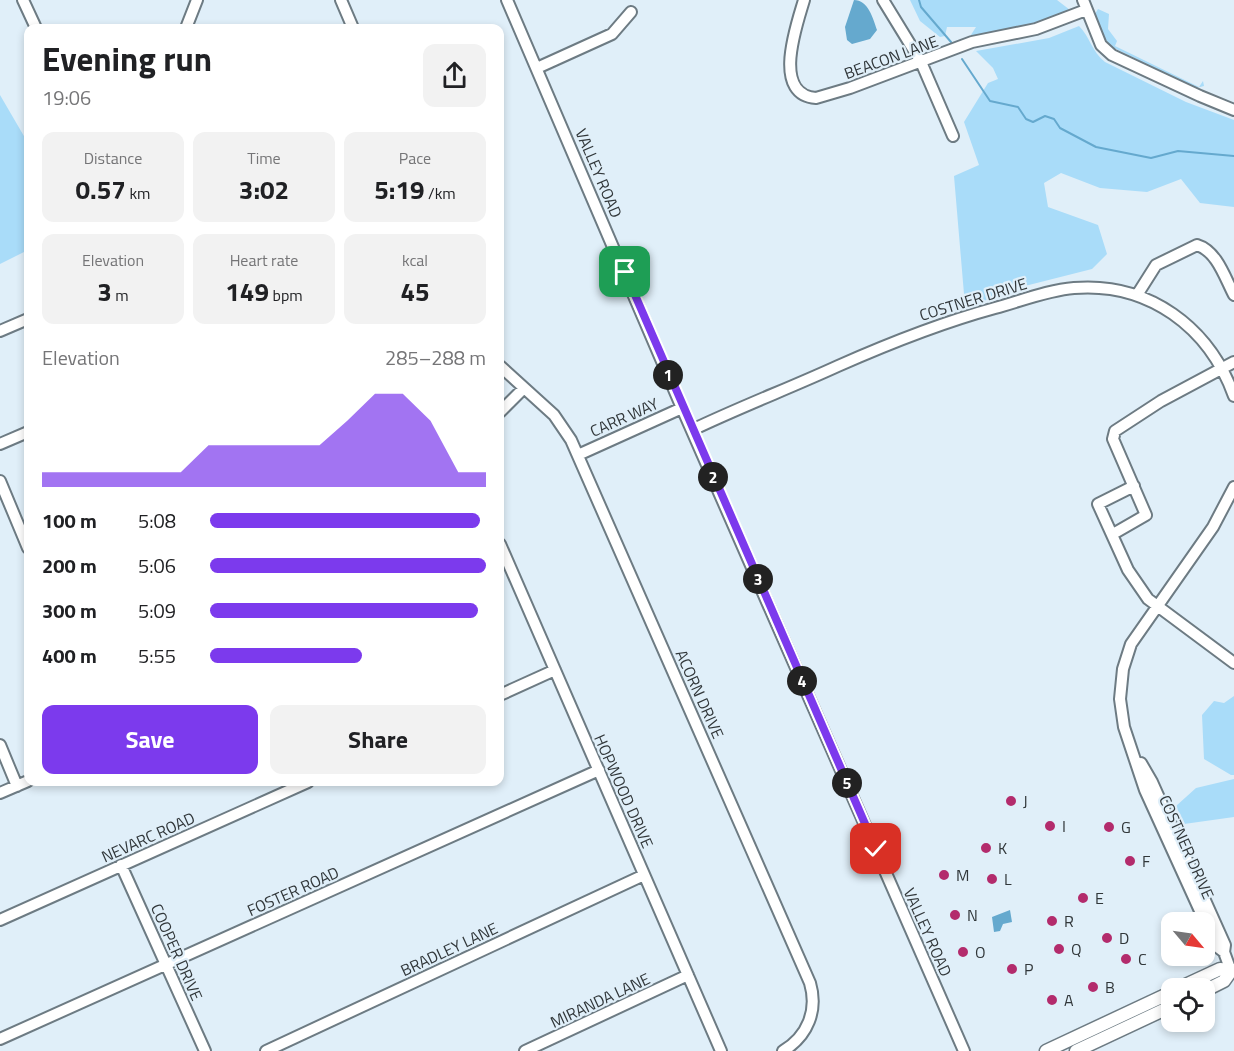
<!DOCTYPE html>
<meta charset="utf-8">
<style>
:root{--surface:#fff;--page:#f2f2f2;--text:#202124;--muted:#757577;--accent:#7c3aed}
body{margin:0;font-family:"Titillium Web",sans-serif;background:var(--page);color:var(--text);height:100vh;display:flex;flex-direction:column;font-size:22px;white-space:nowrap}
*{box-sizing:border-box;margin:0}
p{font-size:20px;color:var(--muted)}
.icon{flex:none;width:33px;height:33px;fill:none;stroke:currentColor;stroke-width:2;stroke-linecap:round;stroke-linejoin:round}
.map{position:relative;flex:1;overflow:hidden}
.panel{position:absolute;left:24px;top:24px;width:480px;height:762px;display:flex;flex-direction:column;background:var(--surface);border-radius:12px;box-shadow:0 3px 9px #0003}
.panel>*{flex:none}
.needle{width:39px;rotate:119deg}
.controls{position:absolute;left:1161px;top:912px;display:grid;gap:12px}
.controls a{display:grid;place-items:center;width:54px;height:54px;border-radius:12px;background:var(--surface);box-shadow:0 3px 9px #0003;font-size:30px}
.pin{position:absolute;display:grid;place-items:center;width:51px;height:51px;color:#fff;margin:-26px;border-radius:12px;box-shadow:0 3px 9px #0006}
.km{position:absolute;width:30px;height:30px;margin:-15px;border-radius:50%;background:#222;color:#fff;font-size:16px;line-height:30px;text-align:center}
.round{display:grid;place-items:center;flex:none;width:63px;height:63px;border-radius:12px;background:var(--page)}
.head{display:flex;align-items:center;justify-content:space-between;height:102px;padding:0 18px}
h1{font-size:33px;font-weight:700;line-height:45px}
.figures{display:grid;grid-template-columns:repeat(3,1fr);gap:9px;height:102px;padding:6px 18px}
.figures div{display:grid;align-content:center;border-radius:12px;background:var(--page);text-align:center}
.figures b{font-size:26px;font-weight:700}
.figures small{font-size:16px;font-weight:400}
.figures p{font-size:16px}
.chart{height:168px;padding:12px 18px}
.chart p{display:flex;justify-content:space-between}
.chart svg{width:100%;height:108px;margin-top:6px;fill:var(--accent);opacity:.7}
.button{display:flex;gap:12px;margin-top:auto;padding:12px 18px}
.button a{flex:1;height:69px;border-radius:12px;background:var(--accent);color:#fff;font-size:24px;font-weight:700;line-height:69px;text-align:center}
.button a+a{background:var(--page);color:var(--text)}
ul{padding:0 18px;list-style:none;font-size:20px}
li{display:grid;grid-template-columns:96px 72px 1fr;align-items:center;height:45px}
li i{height:15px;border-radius:8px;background:var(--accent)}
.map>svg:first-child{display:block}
</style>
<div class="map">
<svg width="1234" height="1051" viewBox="0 0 1234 1051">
<rect width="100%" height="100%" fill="#e0eff9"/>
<path fill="#a9dcf9" d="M 910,0 L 1057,0 L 1070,10 L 1037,23 L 969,38 L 976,27 L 947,27 L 945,36 L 940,37 L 920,21 Z
M 1098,9 L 1109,14 L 1108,29 L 1117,41 L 1115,46 L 1199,87 L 1203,81 L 1204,86 L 1196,88 L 1112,47 L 1106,40 L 1095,14 Z
M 1079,26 C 1090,37 1092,52 1105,62 L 1186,102 L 1234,120 L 1234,207 L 1200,203 L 1181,179 L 1147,192 L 1100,188 L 1061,173 L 1044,183 L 1048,207 L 1098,225 L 1107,254 L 1092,269 L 1017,288 L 971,306 L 964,294 L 954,176 L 979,165 L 964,122 L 988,83 L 998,79 L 993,68 L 976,51 L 1049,38 Z
M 0,95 L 28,143 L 28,250 L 0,264 Z
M 1234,696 L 1234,775 L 1231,775 L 1204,759 L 1202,715 L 1214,701 L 1224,703 Z
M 1234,779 L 1234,817 L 1184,824 L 1176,806 L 1196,788 Z"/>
<path fill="#65a9ce" d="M 854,0 C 868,0 873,18 877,30 L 870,39 L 852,44 L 847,40 L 845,27 Z
M 1010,910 L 1012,922 L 1003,924 L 1000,931 L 994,932 L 992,917 Z"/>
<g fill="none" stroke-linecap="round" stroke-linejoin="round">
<path stroke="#65a9ce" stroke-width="2" d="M 919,0 L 921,7 L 951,42
M 962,59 L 990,101 L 1018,107 L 1026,119 L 1033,122 L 1045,116 L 1054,119 L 1060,128 L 1096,147 L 1151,158 L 1178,151 L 1234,156"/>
<defs>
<path id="minor" d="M 23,0 L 36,28
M 341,0 L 353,28
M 507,0 L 682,408 L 964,1051
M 804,0 C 797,24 771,95 816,98 L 850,88 L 972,42 L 1036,29 L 1086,10
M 883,0 L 921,62 L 953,136
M 1083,0 L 1101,45 L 1112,55 L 1200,96 L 1234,110
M 186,28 L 197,0
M 537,68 L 612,34 L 631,12
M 1137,295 L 1156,265 L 1197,245 C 1217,251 1225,278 1234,295
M 0,331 L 28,319
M 500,366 L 554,415 L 571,440 L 810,983 C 818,1010 808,1036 783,1051
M 500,412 L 524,388
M 692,430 C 740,407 790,388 838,366 C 890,343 940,323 995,308 C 1021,301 1048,290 1074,288 C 1149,282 1209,327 1234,396
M 0,444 L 28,432
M 578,455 L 682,408
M 0,481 L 28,548
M 1134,486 L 1098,504 L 1128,570 L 1148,599 L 1234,663
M 1113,534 L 1146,515 L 1113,439 L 1115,431 L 1161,401 L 1234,362
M 500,544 L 721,1051
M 500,695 L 555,670
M 0,745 L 17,786
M 1141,763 L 1152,782 L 1225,945 L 1224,952 L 1231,971
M 0,793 L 28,781
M 121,865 L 205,1051
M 0,920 L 308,782
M 1224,952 L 1216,946 L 1145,790 L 1124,727 L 1120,699 L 1123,669 L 1131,644 L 1213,527 L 1234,487
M 0,1039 L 599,770
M 266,1051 L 644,875
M 525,1051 L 688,975"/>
<path id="major" d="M 1179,988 L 1220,969 L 1234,970
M 1204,991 L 1224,981 L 1231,971
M 1046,1051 L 1172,992
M 1076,1051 L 1172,1006"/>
</defs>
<use href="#minor" stroke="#6d7b83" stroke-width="14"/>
<use href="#major" stroke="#6d7b83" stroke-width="15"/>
<use href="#minor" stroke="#fff" stroke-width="10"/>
<use href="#major" stroke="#fff" stroke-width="12"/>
</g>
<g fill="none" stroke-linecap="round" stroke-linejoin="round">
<defs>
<path id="route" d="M 625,272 L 876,849"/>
</defs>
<use href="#route" stroke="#fff" stroke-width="12"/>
<use href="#route" stroke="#7c3aed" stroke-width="8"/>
</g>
<g fill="#b32b6c" stroke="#e0eff9" stroke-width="2">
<circle cx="1011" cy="801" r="6"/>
<circle cx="1050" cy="826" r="6"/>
<circle cx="1109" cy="827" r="6"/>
<circle cx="986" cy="848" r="6"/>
<circle cx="1130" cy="861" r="6"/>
<circle cx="944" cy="875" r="6"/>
<circle cx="992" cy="879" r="6"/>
<circle cx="1083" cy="898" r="6"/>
<circle cx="955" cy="915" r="6"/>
<circle cx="1052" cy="921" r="6"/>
<circle cx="1107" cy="938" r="6"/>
<circle cx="1059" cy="949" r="6"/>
<circle cx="963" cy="952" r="6"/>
<circle cx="1126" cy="959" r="6"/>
<circle cx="1012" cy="969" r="6"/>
<circle cx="1093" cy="987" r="6"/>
<circle cx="1052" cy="1000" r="6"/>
</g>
<g text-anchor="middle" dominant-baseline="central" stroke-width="4.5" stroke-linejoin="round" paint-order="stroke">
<g font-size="16" fill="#31373a" stroke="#e0eff9">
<text transform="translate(891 57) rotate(-20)">BEACON LANE</text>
<text transform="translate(599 173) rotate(67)">VALLEY ROAD</text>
<text transform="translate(973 299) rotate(-17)">COSTNER DRIVE</text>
<text transform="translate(624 417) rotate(-24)">CARR WAY</text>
<text transform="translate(700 694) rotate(66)">ACORN DRIVE</text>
<text transform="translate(624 791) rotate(66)">HOPWOOD DRIVE</text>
<text transform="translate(148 837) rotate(-24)">NEVARC ROAD</text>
<text transform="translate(1187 847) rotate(66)">COSTNER DRIVE</text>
<text transform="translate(293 891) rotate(-24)">FOSTER ROAD</text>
<text transform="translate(928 932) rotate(66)">VALLEY ROAD</text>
<text transform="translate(449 949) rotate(-25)">BRADLEY LANE</text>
<text transform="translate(177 952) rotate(66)">COOPER DRIVE</text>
<text transform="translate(600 1000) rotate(-25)">MIRANDA LANE</text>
</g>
<g font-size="16" fill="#31373a" stroke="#e0eff9" text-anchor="start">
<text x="1023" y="801">J</text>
<text x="1062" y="826">I</text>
<text x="1121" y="827">G</text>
<text x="998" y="848">K</text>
<text x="1142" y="861">F</text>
<text x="956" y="875">M</text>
<text x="1004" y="879">L</text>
<text x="1095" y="898">E</text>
<text x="967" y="915">N</text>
<text x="1064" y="921">R</text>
<text x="1119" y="938">D</text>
<text x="1071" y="949">Q</text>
<text x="975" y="952">O</text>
<text x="1138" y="959">C</text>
<text x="1024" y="969">P</text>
<text x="1105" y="987">B</text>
<text x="1064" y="1000">A</text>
</g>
</g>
</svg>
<div class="controls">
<a><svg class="needle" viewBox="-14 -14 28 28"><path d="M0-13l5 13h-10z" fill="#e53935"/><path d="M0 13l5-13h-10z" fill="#757577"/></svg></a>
<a><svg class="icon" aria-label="locate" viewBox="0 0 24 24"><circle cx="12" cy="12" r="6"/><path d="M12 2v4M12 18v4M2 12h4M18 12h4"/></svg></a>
</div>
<div class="pin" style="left:625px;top:272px;background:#1e9e55"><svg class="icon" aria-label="arrive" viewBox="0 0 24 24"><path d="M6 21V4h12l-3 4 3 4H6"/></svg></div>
<div class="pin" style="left:876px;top:849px;background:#d93025"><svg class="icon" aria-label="check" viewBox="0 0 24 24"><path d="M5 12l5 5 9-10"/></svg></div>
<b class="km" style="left:668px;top:375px">1</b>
<b class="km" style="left:713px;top:477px">2</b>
<b class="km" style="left:758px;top:579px">3</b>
<b class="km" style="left:802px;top:681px">4</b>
<b class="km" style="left:847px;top:783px">5</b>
<section class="panel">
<div class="head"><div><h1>Evening run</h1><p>19:06</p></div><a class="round"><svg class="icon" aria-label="share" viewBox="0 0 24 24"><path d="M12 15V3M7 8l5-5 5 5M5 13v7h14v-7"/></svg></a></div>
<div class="figures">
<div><p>Distance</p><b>0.57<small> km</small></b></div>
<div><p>Time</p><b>3:02</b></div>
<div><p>Pace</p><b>5:19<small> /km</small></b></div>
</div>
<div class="figures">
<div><p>Elevation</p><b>3<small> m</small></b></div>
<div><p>Heart rate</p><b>149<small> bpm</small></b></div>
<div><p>kcal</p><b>45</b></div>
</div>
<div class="chart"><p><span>Elevation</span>285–288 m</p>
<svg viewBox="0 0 160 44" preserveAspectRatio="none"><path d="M0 44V38L10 38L20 38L30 38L40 38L50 38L60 27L70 27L80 27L90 27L100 27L110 17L120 6L130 6L140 17L150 38L160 38V44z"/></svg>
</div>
<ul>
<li><b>100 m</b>5:08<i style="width:98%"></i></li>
<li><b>200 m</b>5:06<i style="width:100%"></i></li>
<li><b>300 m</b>5:09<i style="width:97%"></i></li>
<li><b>400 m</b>5:55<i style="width:55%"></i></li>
</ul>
<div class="button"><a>Save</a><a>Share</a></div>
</section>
</div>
